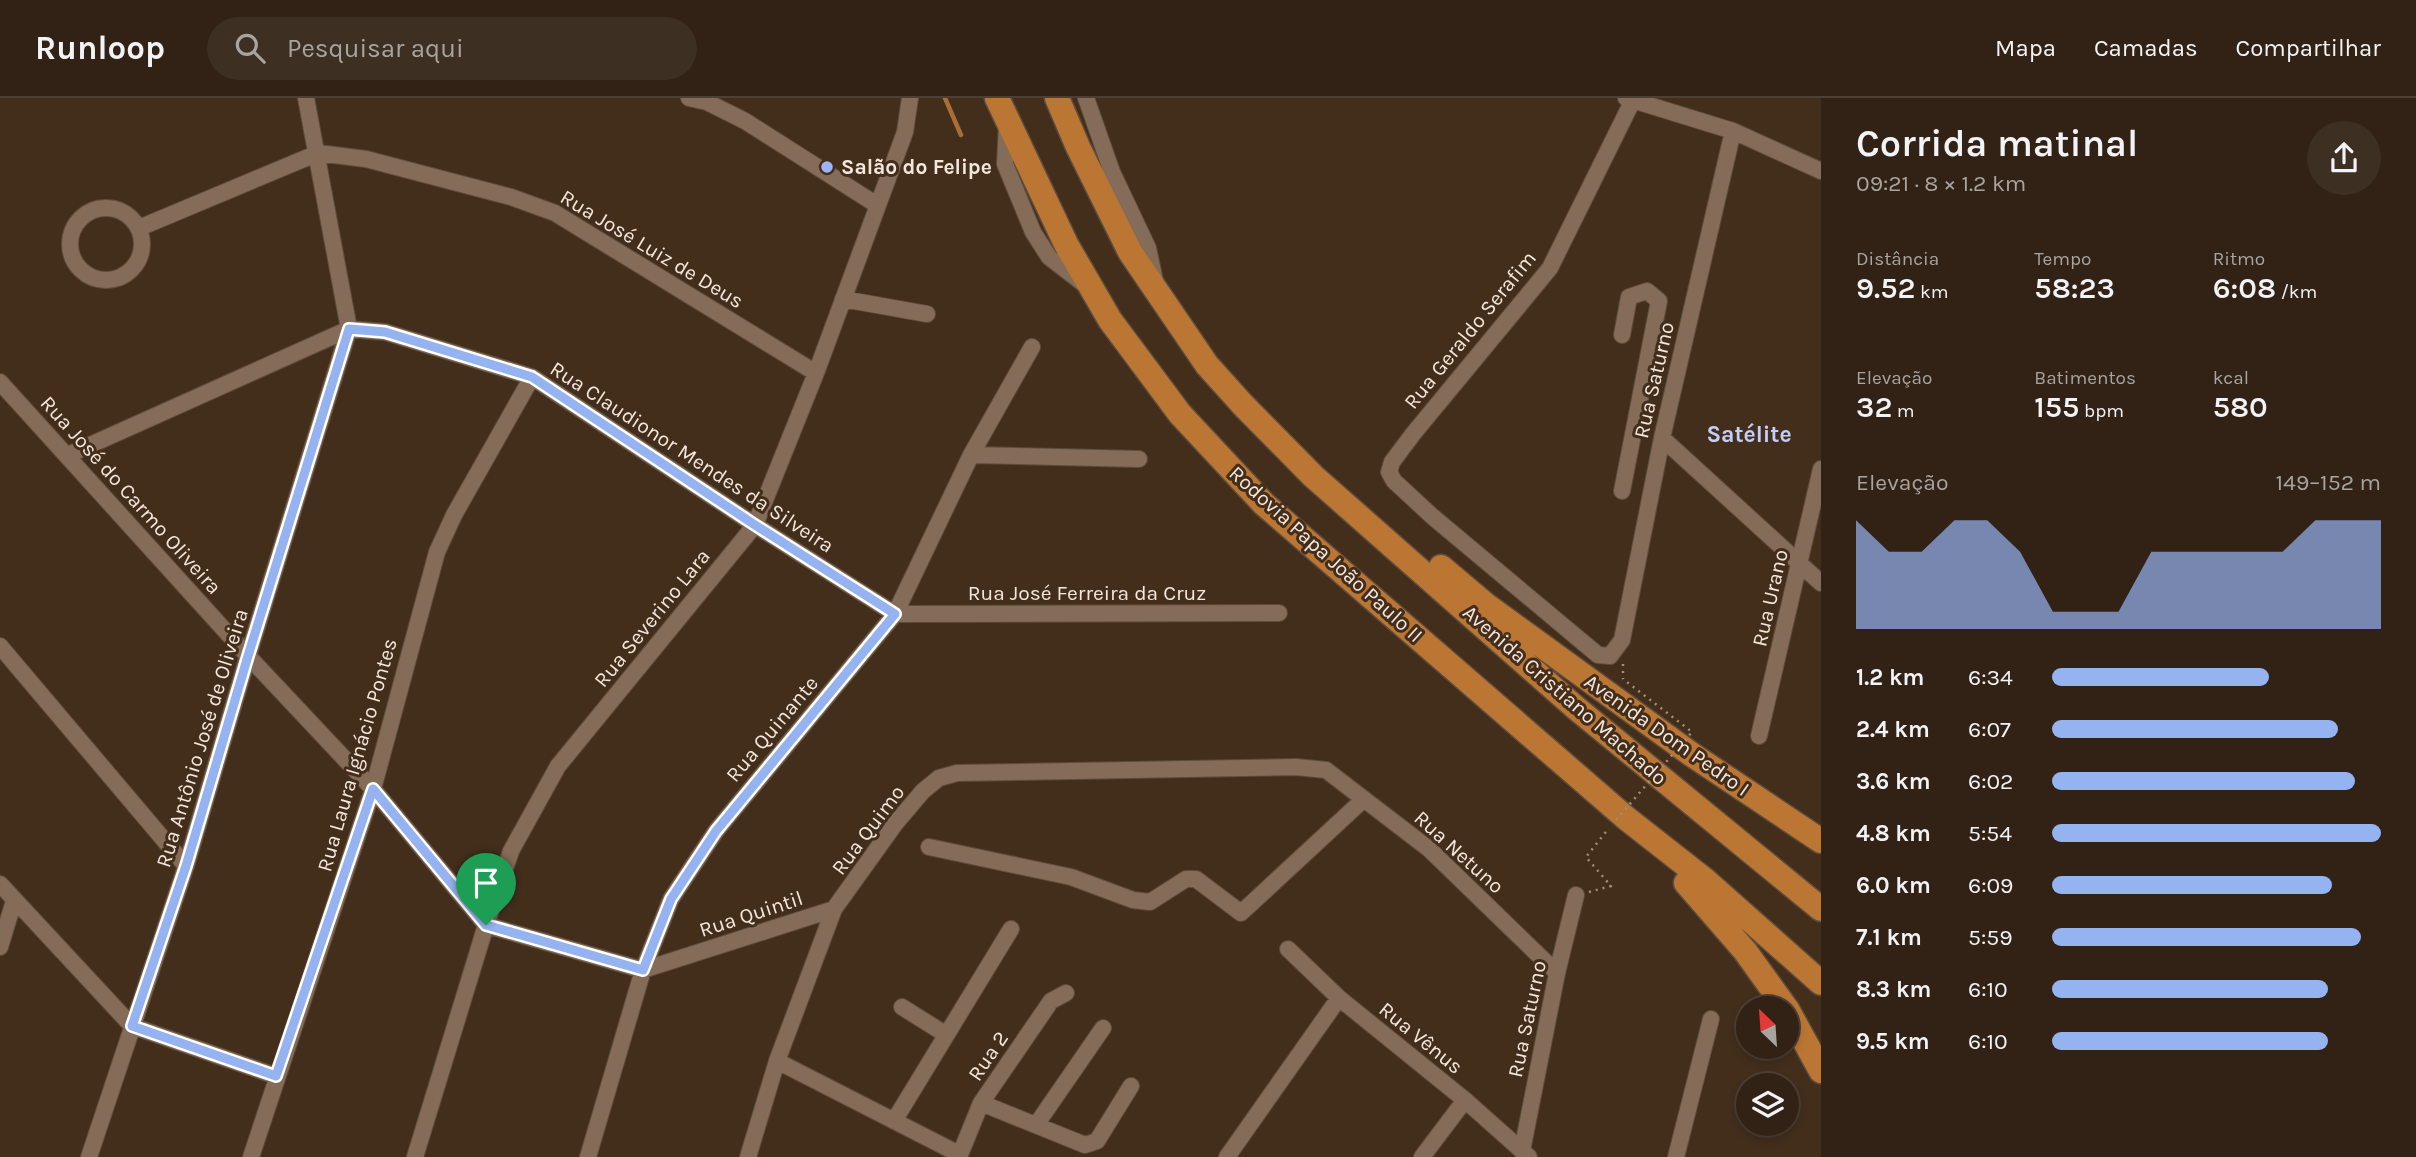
<!DOCTYPE html>
<html lang="pt">
<meta charset="utf-8">
<style>
:root{--surface:#322215;--page:#3d2f22;--text:#f1f3f6;--muted:#a8a4a0;--line:#4d3f34;--accent:#95b2f1}
body{margin:0;font-family:Karla,sans-serif;background:var(--page);color:var(--text);height:100vh;display:flex;flex-direction:column;font-size:26px;white-space:nowrap}
*{box-sizing:border-box;margin:0}
p{font-size:23px;color:var(--muted)}
.icon{flex:none;width:38px;height:38px;fill:none;stroke:currentColor;stroke-width:2;stroke-linecap:round;stroke-linejoin:round}
.map{position:relative;flex:1;overflow:hidden}
.side{display:flex;flex-direction:column;background:var(--surface);width:595px}
.side>*{flex:none}
.needle{width:46px;rotate:335deg}
.tools{position:absolute;left:1736px;top:898px;display:grid;gap:14px}
.tools a{display:grid;place-items:center;width:63px;height:63px;border-radius:50%;background:var(--surface);box-shadow:0 4px 10px #0003,0 0 0 2px var(--line);font-size:35px}
.pin{position:absolute;display:grid;place-items:center;width:60px;height:60px;color:#fff;margin:-72px -30px;border-radius:50% 50% 50% 0;rotate:-45deg;box-shadow:0 0 7px #0007}
.pin .icon{rotate:45deg}
.round{display:grid;place-items:center;flex:none;width:74px;height:74px;border-radius:37px;background:var(--page)}
.summary{display:flex;align-items:center;justify-content:space-between;height:119px;padding:0 35px}
h1{font-size:38px;font-weight:600;line-height:52px}
.stats{display:grid;grid-template-columns:repeat(3,1fr);gap:10px;height:119px;padding:7px 35px}
.stats div{display:grid;align-content:center}
.stats b{font-size:30px;font-weight:600}
.stats small{font-size:19px;font-weight:400}
.stats p{font-size:19px}
.chart{height:196px;padding:14px 35px}
.chart p{display:flex;justify-content:space-between}
.chart svg{width:100%;height:126px;margin-top:7px;fill:var(--accent);opacity:.7}
ul{padding:0 35px;list-style:none;font-size:23px}
li{display:grid;grid-template-columns:112px 84px 1fr;align-items:center;height:52px}
li i{height:18px;border-radius:9px;background:var(--accent)}
header{display:flex;align-items:center;gap:42px;box-sizing:border-box;height:98px;padding:0 35px;background:var(--surface);border-bottom:2px solid var(--line)}
header strong{font-size:33px}
nav{display:flex;gap:38px;margin-inline-start:auto;font-size:24px}
.search{width:490px;height:63px;background:var(--page);display:flex;align-items:center;gap:18px;box-sizing:border-box;padding:0 24px;border-radius:38px;color:var(--muted);font-size:26px}
main{display:flex;flex:1;min-height:0}
.map>svg:first-child{display:block}
</style>
<header>
<strong>Runloop</strong>
<div class="search"><svg class="icon" aria-label="search" viewBox="0 0 24 24"><circle cx="10" cy="10" r="6"/><path d="M15 15l6 6"/></svg>Pesquisar aqui</div>
<nav><a>Mapa</a><a>Camadas</a><a>Compartilhar</a></nav>
</header>
<main>
<div class="map">
<svg width="1821" height="1059" viewBox="0 0 1821 1059">
<rect width="100%" height="100%" fill="#432e1c"/>
<g fill="none" stroke-linecap="round" stroke-linejoin="round">
<path stroke="#a96d35" stroke-width="4.5" d="M 945,0 L 961,37"/>
<defs>
<path id="minor" d="M 689,0 L 707,4 L 745,23 L 877,107
M 1086,0 L 1112,74 L 1148,150 L 1155,183
M 1626,0 L 1733,33 L 1821,73
M 1633,2 L 1550,170 L 1413,336 L 1392,364 L 1389,374 L 1394,383 L 1433,419 L 1598,557 L 1610,558 L 1622,542 L 1662,340 L 1733,33
M 1007,26 L 1005,66 L 1033,134 L 1049,159 L 1084,186
M70 146a36 36 0 1 1 72 0a36 36 0 1 1-72 0Z
M 139,130 L 318,55 L 366,61 L 511,99 L 555,115 L 816,275
M 843,201 L 927,216
M 0,284 L 248,558 L 373,691 L 486,827 L 643,872 L 834,811
M 1662,340 L 1821,485
M 68,357 L 349,231 L 385,234 L 532,279 L 755,427 L 895,516 L 1279,515
M 971,357 L 1139,361
M 1622,393 L 1659,203 L 1647,193 L 1629,199 L 1622,237
M 0,548 L 186,768
M 1759,638 L 1821,371
M 929,749 L 1071,779 L 1133,802 L 1150,804 L 1186,781 L 1196,781 L 1241,815 L 1364,701
M 0,786 L 132,928 L 276,978
M 0,849 L 14,803
M 1288,851 L 1339,900 L 1465,1002 L 1529,1059
M 902,909 L 945,936
M 777,963 L 959,1056
M 981,1005 L 1085,1047 L 1097,1043 L 1131,988
M 894,1023 L 1011,831
M 1036,1027 L 1103,930
M 1522,1053 L 1557,875 L 1576,797
M 89,1059 L 186,768 L 248,558 L 349,231 L 306,0
M 251,1059 L 373,691 L 437,454 L 454,417 L 532,279
M 415,1059 L 486,827 L 511,753 L 558,668 L 755,427 L 816,275 L 905,34 L 910,0
M 588,1059 L 643,872 L 671,801 L 716,733 L 895,516 L 971,357 L 1032,249
M 748,1059 L 777,963 L 834,811 L 895,726 L 923,693 L 939,680 L 957,675 L 1296,669 L 1326,672 L 1429,751 L 1557,875
M 959,1059 L 981,1005 L 1051,903 L 1066,895
M 1227,1059 L 1339,900
M 1422,1059 L 1465,1002
M 1676,1059 L 1711,921"/>
<path id="highway" d="M 997,0 L 1066,146 L 1110,222 L 1180,316 L 1264,406 L 1626,720 L 1705,782 L 1821,885
M 1057,0 L 1078,49 L 1130,154 L 1207,267 L 1243,307 L 1313,378 L 1576,610 L 1821,811
M 1441,469 L 1486,507 L 1691,656 L 1821,743
M 1686,785 L 1745,853 L 1786,910
M 1787,911 L 1821,973"/>
</defs>
<use href="#minor" stroke="#5e4c3c" stroke-width="18"/>
<use href="#highway" stroke="#5e4c3c" stroke-width="27"/>
<path stroke="#a08e80" stroke-width="2.5" stroke-dasharray="2 5" stroke-linecap="butt" d="M 1623,566 L 1623,581
M 1589,794 L 1611,788 L 1586,759 L 1609,730"/>
<use href="#minor" stroke="#856c58" stroke-width="16"/>
<use href="#highway" stroke="#bc7633" stroke-width="24"/>
<path stroke="#a08e80" stroke-width="2.5" stroke-dasharray="2 5" stroke-linecap="butt" d="M 1616,722 L 1692,634 L 1623,581"/>
</g>
<g fill="none" stroke-linecap="round" stroke-linejoin="round">
<defs>
<path id="route" d="M 349,231 L 385,234 L 532,279 L 755,427 L 895,516 L 716,733 L 671,801 L 643,872 L 486,827 L 373,691 L 276,978 L 132,928 L 186,768 L 248,558 Z"/>
</defs>
<use href="#route" stroke="#fff" stroke-width="14"/>
<use href="#route" stroke="#95b2f1" stroke-width="9"/>
</g>
<circle fill="#9db4fd" stroke="#432e1c" stroke-width="2.5" cx="827" cy="69" r="7"/>
<g text-anchor="middle" dominant-baseline="central" stroke-width="6" stroke-linejoin="round" paint-order="stroke">
<g font-size="21" font-weight="bold" fill="#f5e7dc" stroke="#432e1c" text-anchor="start">
<text x="841" y="69">Salão do Felipe</text>
</g>
<g font-size="21" fill="#f5e7dc" stroke="#432e1c">
<text transform="translate(652 151) rotate(31)">Rua José Luiz de Deus</text>
<text transform="translate(1470 232) rotate(-51)">Rua Geraldo Serafim</text>
<text transform="translate(1654 282) rotate(-77)">Rua Saturno</text>
<text transform="translate(692 359) rotate(33)">Rua Claudionor Mendes da Silveira</text>
<text transform="translate(131 397) rotate(48)">Rua José do Carmo Oliveira</text>
<text transform="translate(1326 456) rotate(42)">Rodovia Papa João Paulo II</text>
<text x="1087" y="495">Rua José Ferreira da Cruz</text>
<text transform="translate(1770 500) rotate(-77)">Rua Urano</text>
<text transform="translate(652 520) rotate(-51)">Rua Severino Lara</text>
<text transform="translate(1565 597) rotate(41)">Avenida Cristiano Machado</text>
<text transform="translate(772 631) rotate(-50)">Rua Quinante</text>
<text transform="translate(1667 637) rotate(35)">Avenida Dom Pedro I</text>
<text transform="translate(202 640) rotate(-73)">Rua Antônio José de Oliveira</text>
<text transform="translate(357 657) rotate(-74)">Rua Laura Ignácio Pontes</text>
<text transform="translate(868 732) rotate(-53)">Rua Quimo</text>
<text transform="translate(1459 754) rotate(42)">Rua Netuno</text>
<text transform="translate(751 816) rotate(-18)">Rua Quintil</text>
<text transform="translate(1527 921) rotate(-78)">Rua Saturno</text>
<text transform="translate(1421 940) rotate(39)">Rua Vênus</text>
<text transform="translate(988 958) rotate(-56)">Rua 2</text>
</g>
<g font-size="23" font-weight="bold" fill="#c1cff9" stroke="#432e1c">
<text x="1749" y="336">Satélite</text>
</g>
</g>
</svg>
<div class="tools">
<a><svg class="needle" viewBox="-14 -14 28 28"><path d="M0-13l5 13h-10z" fill="#e53935"/><path d="M0 13l5-13h-10z" fill="#a8a4a0"/></svg></a>
<a><svg class="icon" aria-label="layers" viewBox="0 0 24 24"><path d="M12 4l9 5-9 5-9-5zM3 14l9 5 9-5"/></svg></a>
</div>
<div class="pin" style="left:486px;top:827px;background:#1e9e55"><svg class="icon" aria-label="arrive" viewBox="0 0 24 24"><path d="M6 21V4h12l-3 4 3 4H6"/></svg></div>
</div>
<section class="side">
<div class="summary"><div><h1>Corrida matinal</h1><p>09:21 · 8 × 1.2 km</p></div><a class="round"><svg class="icon" aria-label="share" viewBox="0 0 24 24"><path d="M12 15V3M7 8l5-5 5 5M5 13v7h14v-7"/></svg></a></div>
<div class="stats">
<div><p>Distância</p><b>9.52<small> km</small></b></div>
<div><p>Tempo</p><b>58:23</b></div>
<div><p>Ritmo</p><b>6:08<small> /km</small></b></div>
</div>
<div class="stats">
<div><p>Elevação</p><b>32<small> m</small></b></div>
<div><p>Batimentos</p><b>155<small> bpm</small></b></div>
<div><p>kcal</p><b>580</b></div>
</div>
<div class="chart"><p><span>Elevação</span>149–152 m</p>
<svg viewBox="0 0 160 44" preserveAspectRatio="none"><path d="M0 44V6L10 17L20 17L30 6L40 6L50 17L60 38L70 38L80 38L90 17L100 17L110 17L120 17L130 17L140 6L150 6L160 6V44z"/></svg>
</div>
<ul>
<li><b>1.2 km</b>6:34<i style="width:66%"></i></li>
<li><b>2.4 km</b>6:07<i style="width:87%"></i></li>
<li><b>3.6 km</b>6:02<i style="width:92%"></i></li>
<li><b>4.8 km</b>5:54<i style="width:100%"></i></li>
<li><b>6.0 km</b>6:09<i style="width:85%"></i></li>
<li><b>7.1 km</b>5:59<i style="width:94%"></i></li>
<li><b>8.3 km</b>6:10<i style="width:84%"></i></li>
<li><b>9.5 km</b>6:10<i style="width:84%"></i></li>
</ul>
</section>
</main>
